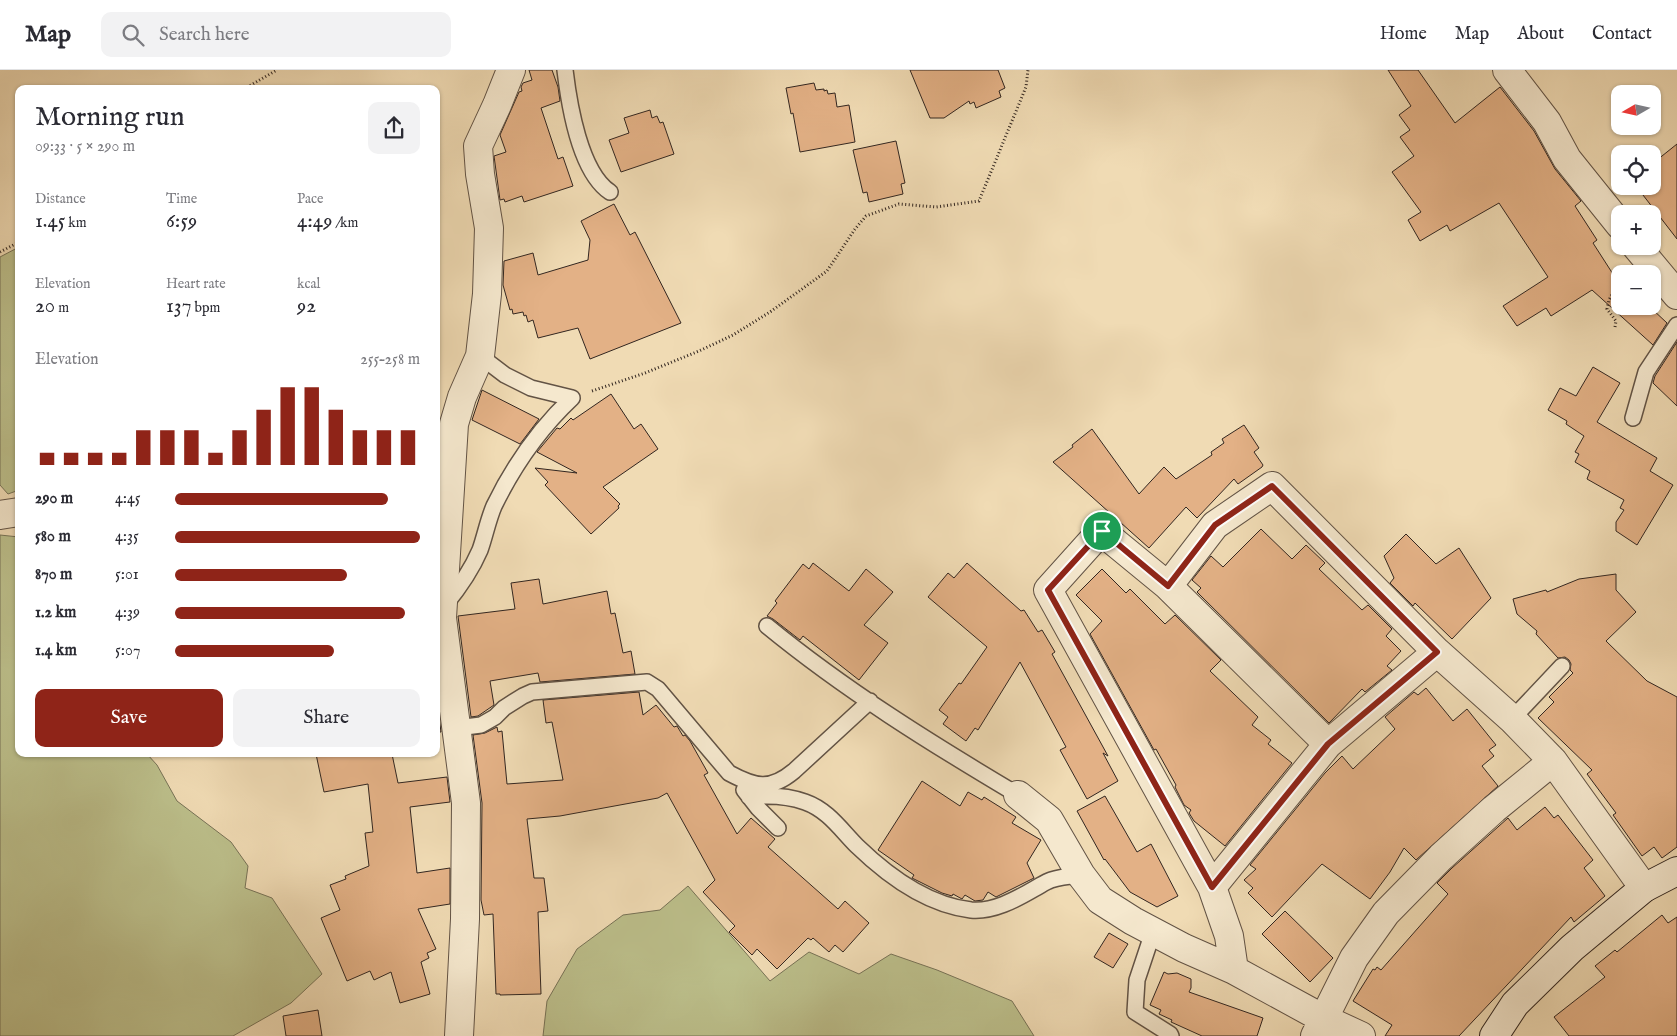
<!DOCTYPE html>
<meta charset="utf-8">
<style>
:root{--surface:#fff;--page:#f2f2f3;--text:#2b2b33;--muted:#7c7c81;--line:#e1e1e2;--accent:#8f2418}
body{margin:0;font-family:"IM FELL English",serif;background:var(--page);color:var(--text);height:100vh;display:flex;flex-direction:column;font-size:19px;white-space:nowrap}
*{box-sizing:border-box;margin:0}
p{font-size:16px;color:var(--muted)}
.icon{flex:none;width:28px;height:28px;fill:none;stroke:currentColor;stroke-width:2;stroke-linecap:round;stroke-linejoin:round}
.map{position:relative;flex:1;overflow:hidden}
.side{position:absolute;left:15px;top:15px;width:425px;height:672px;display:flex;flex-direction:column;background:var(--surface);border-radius:10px;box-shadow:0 1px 4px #0004}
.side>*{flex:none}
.needle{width:32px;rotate:261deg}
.fabs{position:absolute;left:1611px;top:15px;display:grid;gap:10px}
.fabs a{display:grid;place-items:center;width:50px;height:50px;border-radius:10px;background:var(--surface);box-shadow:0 1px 4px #0004;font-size:25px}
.pin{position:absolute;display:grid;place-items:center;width:42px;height:42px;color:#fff;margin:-21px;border:2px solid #fff;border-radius:50%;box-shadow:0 1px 5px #0007}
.round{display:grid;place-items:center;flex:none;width:52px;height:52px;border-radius:10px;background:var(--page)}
.head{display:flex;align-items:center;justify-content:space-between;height:85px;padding:0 20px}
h1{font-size:28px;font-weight:600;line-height:38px}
.stats{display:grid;grid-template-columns:repeat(3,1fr);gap:8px;height:85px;padding:5px 20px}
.stats div{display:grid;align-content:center}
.stats b{font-size:21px;font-weight:600}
.stats small{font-size:14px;font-weight:400}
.stats p{font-size:14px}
.chart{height:140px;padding:10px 20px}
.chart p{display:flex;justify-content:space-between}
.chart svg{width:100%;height:90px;margin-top:5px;stroke:var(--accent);stroke-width:6}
.cta{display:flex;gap:10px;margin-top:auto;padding:10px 20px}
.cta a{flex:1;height:58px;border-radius:10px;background:var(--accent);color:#fff;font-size:20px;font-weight:600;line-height:58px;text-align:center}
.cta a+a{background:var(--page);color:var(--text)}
ul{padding:0 20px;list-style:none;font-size:16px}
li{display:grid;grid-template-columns:80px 60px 1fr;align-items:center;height:38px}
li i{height:12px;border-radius:6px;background:var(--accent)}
header{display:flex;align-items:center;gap:30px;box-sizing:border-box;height:70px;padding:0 25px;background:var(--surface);border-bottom:1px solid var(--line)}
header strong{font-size:24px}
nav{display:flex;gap:28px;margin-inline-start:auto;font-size:18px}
.search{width:350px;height:45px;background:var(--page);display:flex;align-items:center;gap:12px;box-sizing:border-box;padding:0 18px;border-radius:10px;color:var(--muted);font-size:19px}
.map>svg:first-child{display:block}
</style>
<header>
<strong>Map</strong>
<div class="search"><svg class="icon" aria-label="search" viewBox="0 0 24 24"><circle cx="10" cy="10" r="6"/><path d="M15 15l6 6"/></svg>Search here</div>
<nav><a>Home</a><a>Map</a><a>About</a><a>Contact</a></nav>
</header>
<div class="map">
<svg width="1677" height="966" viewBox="0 0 1677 966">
<rect width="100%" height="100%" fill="#f0dbb4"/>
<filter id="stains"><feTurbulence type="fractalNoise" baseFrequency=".004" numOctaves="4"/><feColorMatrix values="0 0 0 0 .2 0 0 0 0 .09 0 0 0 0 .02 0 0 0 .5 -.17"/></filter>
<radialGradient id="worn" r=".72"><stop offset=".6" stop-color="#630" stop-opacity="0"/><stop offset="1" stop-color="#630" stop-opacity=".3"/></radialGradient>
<path fill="#bcbf8b" stroke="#777256" d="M 19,177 L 19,420 L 8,424 L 0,415 L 0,187 Z
M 0,465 L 19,467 L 19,684 L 147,684 L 157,695 L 177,731 L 231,772 L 248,796 L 245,818 L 272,828 L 322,904 L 291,933 L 233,966 L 0,966 Z
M 688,816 L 770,911 L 809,882 L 859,904 L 891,884 L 937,900 L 1012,931 L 1034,966 L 543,966 L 547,931 L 577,879 L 623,845 L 660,840 Z"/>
<path fill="#e3b186" stroke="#322620" d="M 529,0 L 552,0 L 558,17 L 560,31 L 541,38 L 558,89 L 563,87 L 573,116 L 524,132 L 522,126 L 505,132 L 504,129 L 500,130 L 494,86 L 506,82 L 500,65 L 519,22 L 522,21 L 521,17 L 523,13 L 532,10 Z
M 910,0 L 998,0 L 1005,18 L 999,21 L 1001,27 L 976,38 L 974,32 L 970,34 L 969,31 L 944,48 L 930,48 Z
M 1388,0 L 1418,0 L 1455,53 L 1500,17 L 1534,61 L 1555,99 L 1581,131 L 1575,136 L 1597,170 L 1593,173 L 1620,215 L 1620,236 L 1652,236 L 1652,220 L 1660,229 L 1651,238 L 1667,253 L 1653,275 L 1592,220 L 1551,246 L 1546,238 L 1517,256 L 1503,236 L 1548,207 L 1499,133 L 1450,161 L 1447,155 L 1420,171 L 1408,150 L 1421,142 L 1392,102 L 1414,86 L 1400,67 L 1410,60 L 1399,45 L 1411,36 Z
M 814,13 L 816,20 L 824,19 L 824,21 L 827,20 L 828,24 L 835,23 L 837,37 L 849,35 L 855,72 L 800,82 L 793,43 L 791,44 L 786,18 Z
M 650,40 L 652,48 L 657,46 L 660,53 L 663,52 L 674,84 L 621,102 L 609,70 L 629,63 L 624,48 Z
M 896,71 L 905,113 L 901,114 L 903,124 L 869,132 L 867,122 L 863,123 L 853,80 Z
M 1677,74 L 1677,169 L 1636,116 L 1652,116 L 1652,94 Z
M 614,134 L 630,165 L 635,162 L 681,253 L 590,289 L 578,258 L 538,268 L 533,250 L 528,252 L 526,245 L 524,246 L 523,242 L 513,244 L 512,239 L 510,240 L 503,215 L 504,191 L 533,183 L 538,205 L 588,190 L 590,170 L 581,151 Z
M 1677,272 L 1677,336 L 1653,313 L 1655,306 Z
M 1593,297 L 1620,313 L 1597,352 L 1657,388 L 1650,401 L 1673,415 L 1637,475 L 1616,461 L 1616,452 L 1624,440 L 1620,438 L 1624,430 L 1587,409 L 1590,401 L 1575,392 L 1579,384 L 1575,382 L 1584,366 L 1566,354 L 1567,351 L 1548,340 L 1560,318 L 1576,326 Z
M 482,320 L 539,349 L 520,374 L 472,350 Z
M 611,324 L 634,359 L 641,354 L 658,379 L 603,417 L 620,434 L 618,436 L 619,438 L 591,464 L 545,415 L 548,412 L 535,398 L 577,403 L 537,382 L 557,358 L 560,359 L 571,348 L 573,350 Z
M 1244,355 L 1259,378 L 1254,382 L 1263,395 L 1262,397 L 1238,414 L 1234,409 L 1197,448 L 1186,437 L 1149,478 L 1053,392 L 1073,377 L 1072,375 L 1092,359 L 1139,424 L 1164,397 L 1176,409 L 1212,385 L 1211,382 L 1224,373 L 1222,369 Z
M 1261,459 L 1292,489 L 1306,475 L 1325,493 L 1319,499 L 1362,540 L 1368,535 L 1392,559 L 1386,566 L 1401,581 L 1387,596 L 1392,600 L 1365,622 L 1362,619 L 1329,653 L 1197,522 L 1201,518 L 1192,510 L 1211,486 L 1223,497 Z
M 1406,464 L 1436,494 L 1459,478 L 1491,528 L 1452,569 L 1415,533 L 1413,536 L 1390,513 L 1394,508 L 1384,486 Z
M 813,493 L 849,521 L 866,499 L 893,522 L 864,555 L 888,573 L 859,610 L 803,566 L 800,570 L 773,549 L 767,546 L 777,533 L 775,531 L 803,494 L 809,499 Z
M 967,493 L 1021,541 L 1024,540 L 1038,562 L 1042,560 L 1055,582 L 1052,584 L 1108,686 L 1103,683 L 1118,711 L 1087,729 L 1060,680 L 1066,677 L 1020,592 L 978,660 L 975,658 L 966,671 L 943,654 L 948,647 L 939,640 L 959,613 L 961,614 L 987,577 L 928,527 L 948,503 L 954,508 Z
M 1102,499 L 1126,523 L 1130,519 L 1165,554 L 1175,545 L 1221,590 L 1210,601 L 1258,647 L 1252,655 L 1271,670 L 1268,674 L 1292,693 L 1225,776 L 1194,751 L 1189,743 L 1191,740 L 1184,735 L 1175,717 L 1176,715 L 1156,679 L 1154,680 L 1090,564 L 1102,551 L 1076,525 Z
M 1616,504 L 1616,520 L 1636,542 L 1606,571 L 1647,611 L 1677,627 L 1677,777 L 1662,788 L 1654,777 L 1642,786 L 1613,745 L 1616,743 L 1587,704 L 1592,700 L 1538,648 L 1554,632 L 1549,627 L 1573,603 L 1570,600 L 1571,594 L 1569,590 L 1565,587 L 1558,588 L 1536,564 L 1537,561 L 1517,544 L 1513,529 L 1546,520 L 1547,522 L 1579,509 Z
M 539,509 L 543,534 L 607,521 L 611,544 L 615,543 L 623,583 L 631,581 L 635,604 L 540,612 L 538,603 L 490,611 L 494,635 L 478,646 L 471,647 L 458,546 L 515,539 L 511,513 Z
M 1426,618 L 1453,651 L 1467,639 L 1496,675 L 1489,680 L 1494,686 L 1482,696 L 1498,716 L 1416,790 L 1404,778 L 1390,802 L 1370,829 L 1322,794 L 1272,847 L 1248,823 L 1253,818 L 1244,810 L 1256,799 L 1250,795 L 1325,703 L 1342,686 L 1353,699 L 1395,659 L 1385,647 L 1414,622 L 1418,625 Z
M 639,622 L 643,645 L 656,635 L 674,657 L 677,656 L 683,666 L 685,665 L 690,671 L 708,703 L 704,705 L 737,764 L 751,748 L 775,769 L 768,777 L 838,839 L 845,831 L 869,853 L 843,882 L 835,875 L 829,882 L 813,868 L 811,870 L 808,868 L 777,899 L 757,879 L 752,885 L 729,862 L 735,856 L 703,822 L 715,810 L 667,723 L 658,728 L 560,746 L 527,749 L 534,808 L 544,808 L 548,841 L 538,842 L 541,924 L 500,925 L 500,924 L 496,924 L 493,844 L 484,845 L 481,830 L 482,733 L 473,665 L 485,663 L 497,657 L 498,662 L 502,661 L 507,714 L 563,710 L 552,652 L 546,653 L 543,630 Z
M 436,625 L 441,662 L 436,662 Z
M 316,684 L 392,684 L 398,713 L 447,707 L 450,732 L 410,737 L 417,803 L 450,798 L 450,834 L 418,839 L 436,879 L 427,883 L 429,888 L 421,892 L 430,924 L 400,933 L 391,902 L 374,910 L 370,901 L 347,911 L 321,848 L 340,840 L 330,815 L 346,809 L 345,806 L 369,796 L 365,763 L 373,762 L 368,714 L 324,722 Z
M 922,711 L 960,736 L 968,722 L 982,730 L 984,727 L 1016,747 L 1012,753 L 1041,770 L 1027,793 L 1034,808 L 996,827 L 988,822 L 983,830 L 975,831 L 965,825 L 962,829 L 953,824 L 952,826 L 942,823 L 912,808 L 914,805 L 878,780 Z
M 1105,726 L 1137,782 L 1151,774 L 1178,826 L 1157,837 L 1130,822 L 1105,789 L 1104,790 L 1077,741 Z
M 1545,737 L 1554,748 L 1558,745 L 1593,790 L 1584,798 L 1605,826 L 1574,852 L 1571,847 L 1459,966 L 1385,966 L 1392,955 L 1353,931 L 1373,899 L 1375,900 L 1377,897 L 1381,900 L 1448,824 L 1437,813 L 1452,798 L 1508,748 L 1517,760 Z
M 1285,841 L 1333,888 L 1310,912 L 1262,864 Z
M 1662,845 L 1668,853 L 1677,847 L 1677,966 L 1569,966 L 1554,947 L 1605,907 L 1595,896 L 1615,880 L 1617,882 Z
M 1109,863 L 1128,874 L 1113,898 L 1094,887 Z
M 1164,902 L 1168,904 L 1177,903 L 1191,909 L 1191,918 L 1189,922 L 1263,948 L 1257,966 L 1202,966 L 1171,952 L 1172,950 L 1159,944 L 1161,940 L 1150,935 Z
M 318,940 L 322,966 L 286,966 L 283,946 Z"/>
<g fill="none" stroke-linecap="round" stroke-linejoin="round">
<defs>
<path id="lane" d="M 565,0 C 569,34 580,102 610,122
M 480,286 L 505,305 L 531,318 L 572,328
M 1633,348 L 1646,302 L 1677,255
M 445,535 C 459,518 471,501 480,480 C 485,466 488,450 494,436 C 514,395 539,359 572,328
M 767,556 C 845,620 932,674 1018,725
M 1512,649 L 1562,596
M 457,658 L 481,655 L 495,647 L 504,638 L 523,626 L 532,622 L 647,612 L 658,619 L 729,703 C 755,717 770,721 794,701 L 870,631
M 744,720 L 758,738 L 778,758
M 749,727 C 768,725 788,726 805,732 C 828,740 841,760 857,776 C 888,806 927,835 971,840 C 993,842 1015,830 1034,819 C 1040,816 1045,812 1051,810 C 1060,807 1071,806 1081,805
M 1153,862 L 1137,910 L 1135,942 L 1170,964 L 1171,966"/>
<path id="street" d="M 1507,0 L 1547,52 L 1567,89 L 1620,155
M 1636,176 L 1677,225
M 0,445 L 19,442
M 1168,516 L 1328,674
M 1018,725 L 1049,750 L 1081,805 L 1100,830 L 1133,851 L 1184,878 L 1234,900 L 1322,948 L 1361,966
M 1212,817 L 1328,674 L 1437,582
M 1234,900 L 1229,866 L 1212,817 L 1048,520 L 1101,461 L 1168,516 L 1215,455 L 1272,416 L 1437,582 L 1512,649 L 1553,691 L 1644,818
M 459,966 L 465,849 L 466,733 L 442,548 L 454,354 L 462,327 L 480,286 L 487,224 L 489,158 L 480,104 L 478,76 L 497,35 L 511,0
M 1315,966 L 1354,888 L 1386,843 L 1441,787 L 1494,739 L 1553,691"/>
<path id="secondary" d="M 1494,966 L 1515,934 L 1572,878 L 1644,818 L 1677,801"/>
</defs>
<use href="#lane" stroke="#625345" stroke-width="18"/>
<use href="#street" stroke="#625345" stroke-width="30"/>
<use href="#secondary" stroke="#322620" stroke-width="30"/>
<path stroke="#322620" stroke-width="3" stroke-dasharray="1 2.5" stroke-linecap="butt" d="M 244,19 L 277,0
M 0,182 L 19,172
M 1615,257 L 1616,251 L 1607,239 L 1609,230 L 1620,210
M 592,321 L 645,303 L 699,281 L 733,265 L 770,242 L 827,201 L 855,159 L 866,146 L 899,134 L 936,137 L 979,131 L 1026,17 L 1028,0"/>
<use href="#lane" stroke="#f5e8ce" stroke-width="15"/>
<use href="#street" stroke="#f5e8ce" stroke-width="28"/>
<use href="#secondary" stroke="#f5e8ce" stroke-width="28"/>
</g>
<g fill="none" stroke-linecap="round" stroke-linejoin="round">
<defs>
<path id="route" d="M 1272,416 L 1437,582 L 1328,674 L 1212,817 L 1048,520 L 1102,461 L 1168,516 L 1215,455 Z"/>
</defs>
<use href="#route" stroke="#fff" stroke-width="10"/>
<use href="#route" stroke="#8f2418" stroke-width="6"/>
</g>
<rect width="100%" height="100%" filter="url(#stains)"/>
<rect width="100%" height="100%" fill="url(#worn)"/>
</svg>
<div class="fabs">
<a><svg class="needle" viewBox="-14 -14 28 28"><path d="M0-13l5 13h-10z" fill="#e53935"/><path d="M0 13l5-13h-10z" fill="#7c7c81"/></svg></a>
<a><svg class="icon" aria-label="locate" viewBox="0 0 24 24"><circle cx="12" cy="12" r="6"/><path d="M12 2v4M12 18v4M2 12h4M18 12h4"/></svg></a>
<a>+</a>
<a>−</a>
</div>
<div class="pin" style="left:1102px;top:461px;background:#1e9e55"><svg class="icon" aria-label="arrive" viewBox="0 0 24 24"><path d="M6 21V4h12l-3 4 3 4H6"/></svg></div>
<section class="side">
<div class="head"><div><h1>Morning run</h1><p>09:33 · 5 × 290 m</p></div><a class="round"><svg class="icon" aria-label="share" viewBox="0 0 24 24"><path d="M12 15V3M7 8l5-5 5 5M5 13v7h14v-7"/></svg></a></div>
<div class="stats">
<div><p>Distance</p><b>1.45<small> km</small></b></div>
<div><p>Time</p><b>6:59</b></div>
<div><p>Pace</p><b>4:49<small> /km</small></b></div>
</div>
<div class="stats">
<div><p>Elevation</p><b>20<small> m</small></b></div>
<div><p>Heart rate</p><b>137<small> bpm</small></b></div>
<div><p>kcal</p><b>92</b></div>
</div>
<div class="chart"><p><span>Elevation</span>255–258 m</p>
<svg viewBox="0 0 160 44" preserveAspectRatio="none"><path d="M5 44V38M15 44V38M25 44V38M35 44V38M45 44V27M55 44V27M65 44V27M75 44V38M85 44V27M95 44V17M105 44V6M115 44V6M125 44V17M135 44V27M145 44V27M155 44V27"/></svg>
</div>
<ul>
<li><b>290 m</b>4:45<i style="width:87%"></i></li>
<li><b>580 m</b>4:35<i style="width:100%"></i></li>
<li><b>870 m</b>5:01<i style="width:70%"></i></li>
<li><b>1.2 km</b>4:39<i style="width:94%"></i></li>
<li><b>1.4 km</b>5:07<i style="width:65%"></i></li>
</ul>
<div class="cta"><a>Save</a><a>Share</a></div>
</section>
</div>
